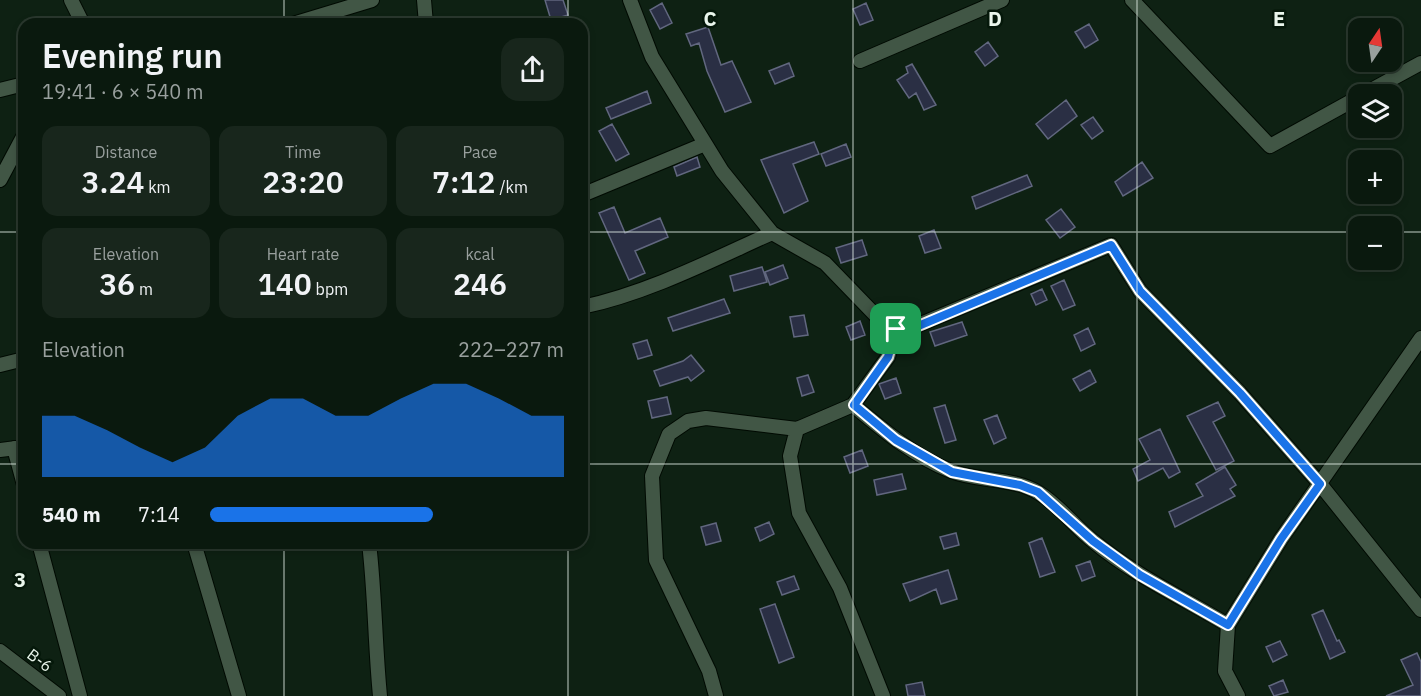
<!DOCTYPE html>
<meta charset="utf-8">
<style>
:root{--surface:#0a190e;--page:#18261c;--text:#f1f3f6;--muted:#99a09e;--line:#2a382e;--accent:#1a73e8}
body{margin:0;font-family:"IBM Plex Sans",sans-serif;background:var(--page);color:var(--text);height:100vh;display:flex;flex-direction:column;font-size:22px;white-space:nowrap}
*{box-sizing:border-box;margin:0}
p{font-size:20px;color:var(--muted)}
.icon{flex:none;width:33px;height:33px;fill:none;stroke:currentColor;stroke-width:2;stroke-linecap:round;stroke-linejoin:round}
.map{position:relative;flex:1;overflow:hidden}
.details{position:absolute;left:18px;top:18px;width:570px;height:531px;display:flex;flex-direction:column;background:var(--surface);border-radius:18px;box-shadow:0 3px 9px #0003,0 0 0 2px var(--line)}
.details>*{flex:none}
.needle{width:39px;rotate:13deg}
.buttons{position:absolute;left:1348px;top:18px;display:grid;gap:12px}
.buttons a{display:grid;place-items:center;width:54px;height:54px;border-radius:12px;background:var(--surface);box-shadow:0 3px 9px #0003,0 0 0 2px var(--line);font-size:30px}
.pin{position:absolute;display:grid;place-items:center;width:51px;height:51px;color:#fff;margin:-26px;border-radius:12px;box-shadow:0 3px 9px #0006}
.round{display:grid;place-items:center;flex:none;width:63px;height:63px;border-radius:18px;background:var(--page)}
.headline{display:flex;align-items:center;justify-content:space-between;height:102px;padding:0 24px}
h1{font-size:33px;font-weight:600;line-height:45px}
.stats{display:grid;grid-template-columns:repeat(3,1fr);gap:9px;height:102px;padding:6px 24px}
.stats div{display:grid;align-content:center;border-radius:15px;background:var(--page);text-align:center}
.stats b{font-size:30px;font-weight:600}
.stats small{font-size:16px;font-weight:400}
.stats p{font-size:16px}
.chart{height:168px;padding:12px 24px}
.chart p{display:flex;justify-content:space-between}
.chart svg{width:100%;height:108px;margin-top:6px;fill:var(--accent);opacity:.7}
ul{padding:0 24px;list-style:none;font-size:20px}
li{display:grid;grid-template-columns:96px 72px 1fr;align-items:center;height:45px}
li i{height:15px;border-radius:8px;background:var(--accent)}
.map>svg:first-child{display:block}
</style>
<div class="map">
<svg width="1421" height="696" viewBox="0 0 1421 696">
<rect width="100%" height="100%" fill="#0e2113"/>
<path fill="#2a2f44" stroke="#61677f" stroke-width="1.5" d="M 545,0 L 563,0 L 568,15 L 551,20 Z
M 662,3 L 672,23 L 660,29 L 650,10 Z
M 866,3 L 873,20 L 860,25 L 853,9 Z
M 1089,24 L 1098,40 L 1085,48 L 1075,32 Z
M 708,27 L 721,65 L 732,61 L 751,102 L 725,112 L 707,71 L 699,43 L 691,46 L 686,34 Z
M 988,42 L 998,56 L 985,66 L 975,52 Z
M 789,63 L 794,76 L 775,84 L 769,71 Z
M 912,64 L 936,105 L 924,110 L 916,93 L 909,98 L 897,80 L 908,73 L 906,67 Z
M 647,91 L 651,103 L 611,119 L 606,108 Z
M 1066,100 L 1077,116 L 1048,139 L 1036,124 Z
M 1093,117 L 1103,131 L 1092,139 L 1081,125 Z
M 612,124 L 629,154 L 616,161 L 599,131 Z
M 814,142 L 819,154 L 793,164 L 808,201 L 784,213 L 761,160 Z
M 846,144 L 851,157 L 826,166 L 821,154 Z
M 697,157 L 700,167 L 677,176 L 674,167 Z
M 1142,162 L 1153,178 L 1123,196 L 1115,182 Z
M 1027,175 L 1032,186 L 976,209 L 972,197 Z
M 614,207 L 625,233 L 660,218 L 668,237 L 635,251 L 645,273 L 629,280 L 599,213 Z
M 1061,209 L 1075,227 L 1060,238 L 1046,220 Z
M 934,230 L 941,248 L 925,253 L 919,236 Z
M 862,240 L 867,255 L 841,263 L 836,248 Z
M 783,265 L 788,278 L 770,285 L 765,272 Z
M 762,267 L 767,282 L 734,291 L 730,276 Z
M 1064,280 L 1075,305 L 1063,310 L 1051,286 Z
M 1042,289 L 1047,300 L 1036,305 L 1031,294 Z
M 724,299 L 730,313 L 673,331 L 668,318 Z
M 804,315 L 808,335 L 794,337 L 790,317 Z
M 860,321 L 865,335 L 851,340 L 846,327 Z
M 962,322 L 967,335 L 935,346 L 930,332 Z
M 1088,328 L 1095,344 L 1081,351 L 1074,335 Z
M 647,340 L 652,355 L 638,359 L 633,344 Z
M 691,355 L 704,371 L 691,381 L 688,377 L 660,386 L 654,371 L 683,361 Z
M 1090,370 L 1096,382 L 1080,391 L 1073,379 Z
M 808,375 L 814,392 L 802,396 L 797,378 Z
M 896,378 L 901,393 L 885,399 L 879,384 Z
M 667,397 L 671,414 L 652,418 L 648,401 Z
M 1218,402 L 1225,416 L 1213,422 L 1234,461 L 1216,470 L 1187,416 Z
M 945,405 L 956,440 L 945,443 L 934,408 Z
M 997,415 L 1006,438 L 994,444 L 984,420 Z
M 1160,429 L 1180,472 L 1169,478 L 1163,468 L 1138,481 L 1133,469 L 1150,460 L 1139,439 Z
M 862,450 L 868,466 L 850,473 L 844,457 Z
M 1225,467 L 1236,485 L 1230,489 L 1235,496 L 1175,527 L 1169,512 L 1203,496 L 1196,484 Z
M 902,474 L 906,489 L 877,495 L 874,480 Z
M 769,522 L 774,534 L 760,541 L 755,528 Z
M 716,523 L 721,541 L 706,545 L 701,527 Z
M 956,533 L 959,545 L 944,549 L 940,537 Z
M 1042,538 L 1055,572 L 1040,577 L 1029,543 Z
M 1090,561 L 1095,576 L 1082,581 L 1076,566 Z
M 948,570 L 957,599 L 941,604 L 936,589 L 910,601 L 903,584 Z
M 794,576 L 799,589 L 782,595 L 777,582 Z
M 775,604 L 794,657 L 779,663 L 760,609 Z
M 1323,610 L 1337,641 L 1339,640 L 1345,652 L 1330,659 L 1312,615 Z
M 1280,641 L 1287,655 L 1273,662 L 1266,647 Z
M 1417,653 L 1421,662 L 1421,696 L 1386,696 L 1413,685 L 1401,660 Z
M 1283,680 L 1288,692 L 1274,696 L 1269,686 Z
M 922,682 L 925,696 L 908,696 L 906,685 Z"/>
<g fill="none" stroke-linecap="round" stroke-linejoin="round">
<defs>
<path id="street" d="M 71,0 L 83,24
M 424,0 L 426,24
M 630,0 L 652,57 L 722,171 L 772,233 L 825,263 L 882,322 L 904,331 L 1111,245 L 1140,291 L 1240,393 L 1320,484 L 1421,610
M 1132,0 L 1270,146 L 1359,97
M 293,24 L 372,0
M 860,61 L 1002,0
M 0,90 L 24,84
M 1364,94 L 1421,63
M 0,180 L 24,135
M 582,195 L 705,144
M 582,307 C 648,293 712,260 772,233
M 0,365 L 24,359
M 853,405 C 883,430 915,457 951,471 C 979,482 1013,477 1039,493 C 1060,506 1074,526 1093,541 C 1134,575 1183,598 1228,625
M 797,429 L 790,456 L 799,513 L 840,588 L 883,696
M 14,448 L 24,485
M 0,450 L 24,447
M 39,543 L 80,696
M 194,543 L 239,696
M 369,543 C 375,594 375,645 380,696
M 0,651 L 59,696
M 716,696 L 709,671 L 656,560 L 652,476 L 669,434 L 688,421 L 706,418 L 797,429 L 853,405 L 888,357 L 896,329
M 1238,696 L 1225,671 L 1228,625 L 1281,539 L 1421,338"/>
</defs>
<use href="#street" stroke="#000a02" stroke-width="16"/>
<use href="#street" stroke="#415645" stroke-width="14"/>
</g>
<g fill="none" stroke-linecap="round" stroke-linejoin="round">
<defs>
<path id="route" d="M 1111,245 L 1140,291 L 1240,393 L 1320,484 L 1281,539 L 1228,625 L 1140,575 L 1093,541 L 1038,492 L 1020,485 L 952,472 L 896,440 L 854,405 L 888,357 L 896,329 L 904,332 Z"/>
</defs>
<use href="#route" stroke="#fff" stroke-width="12"/>
<use href="#route" stroke="#1a73e8" stroke-width="8"/>
</g>
<path fill="none" stroke="#eaf6ec" stroke-width="1.5" stroke-opacity="0.55" d="M 284,0 L 284,24M 568,0 L 568,24M 853,0 L 853,696M 1137,0 L 1137,696M 0,232 L 24,232M 582,232 L 1359,232M 1392,232 L 1421,232M 0,464 L 24,464M 582,464 L 1421,464M 284,543 L 284,696M 568,543 L 568,696"/>
<g text-anchor="middle" dominant-baseline="central" stroke-width="5" stroke-linejoin="round" paint-order="stroke">
<g font-size="16" fill="#eaf6ec" stroke="#05180a">
<text transform="translate(40 660) rotate(37)">B-6</text>
</g>
</g>
<g font-size="20" text-anchor="middle" font-weight="bold" fill="#eaf6ec" stroke="#05180a" stroke-width="5" stroke-linejoin="round" paint-order="stroke">
<text x="710" y="26">C</text>
<text x="995" y="26">D</text>
<text x="1279" y="26">E</text>
<text x="20" y="587">3</text>
</g>
</svg>
<div class="buttons">
<a><svg class="needle" viewBox="-14 -14 28 28"><path d="M0-13l5 13h-10z" fill="#e53935"/><path d="M0 13l5-13h-10z" fill="#99a09e"/></svg></a>
<a><svg class="icon" aria-label="layers" viewBox="0 0 24 24"><path d="M12 4l9 5-9 5-9-5zM3 14l9 5 9-5"/></svg></a>
<a>+</a>
<a>−</a>
</div>
<div class="pin" style="left:896px;top:329px;background:#1e9e55"><svg class="icon" aria-label="arrive" viewBox="0 0 24 24"><path d="M6 21V4h12l-3 4 3 4H6"/></svg></div>
<section class="details">
<div class="headline"><div><h1>Evening run</h1><p>19:41 · 6 × 540 m</p></div><a class="round"><svg class="icon" aria-label="share" viewBox="0 0 24 24"><path d="M12 15V3M7 8l5-5 5 5M5 13v7h14v-7"/></svg></a></div>
<div class="stats">
<div><p>Distance</p><b>3.24<small> km</small></b></div>
<div><p>Time</p><b>23:20</b></div>
<div><p>Pace</p><b>7:12<small> /km</small></b></div>
</div>
<div class="stats">
<div><p>Elevation</p><b>36<small> m</small></b></div>
<div><p>Heart rate</p><b>140<small> bpm</small></b></div>
<div><p>kcal</p><b>246</b></div>
</div>
<div class="chart"><p><span>Elevation</span>222–227 m</p>
<svg viewBox="0 0 160 44" preserveAspectRatio="none"><path d="M0 44V19L10 19L20 25L30 32L40 38L50 32L60 19L70 12L80 12L90 19L100 19L110 12L120 6L130 6L140 12L150 19L160 19V44z"/></svg>
</div>
<ul>
<li><b>540 m</b>7:14<i style="width:63%"></i></li>
</ul>
</section>
</div>
